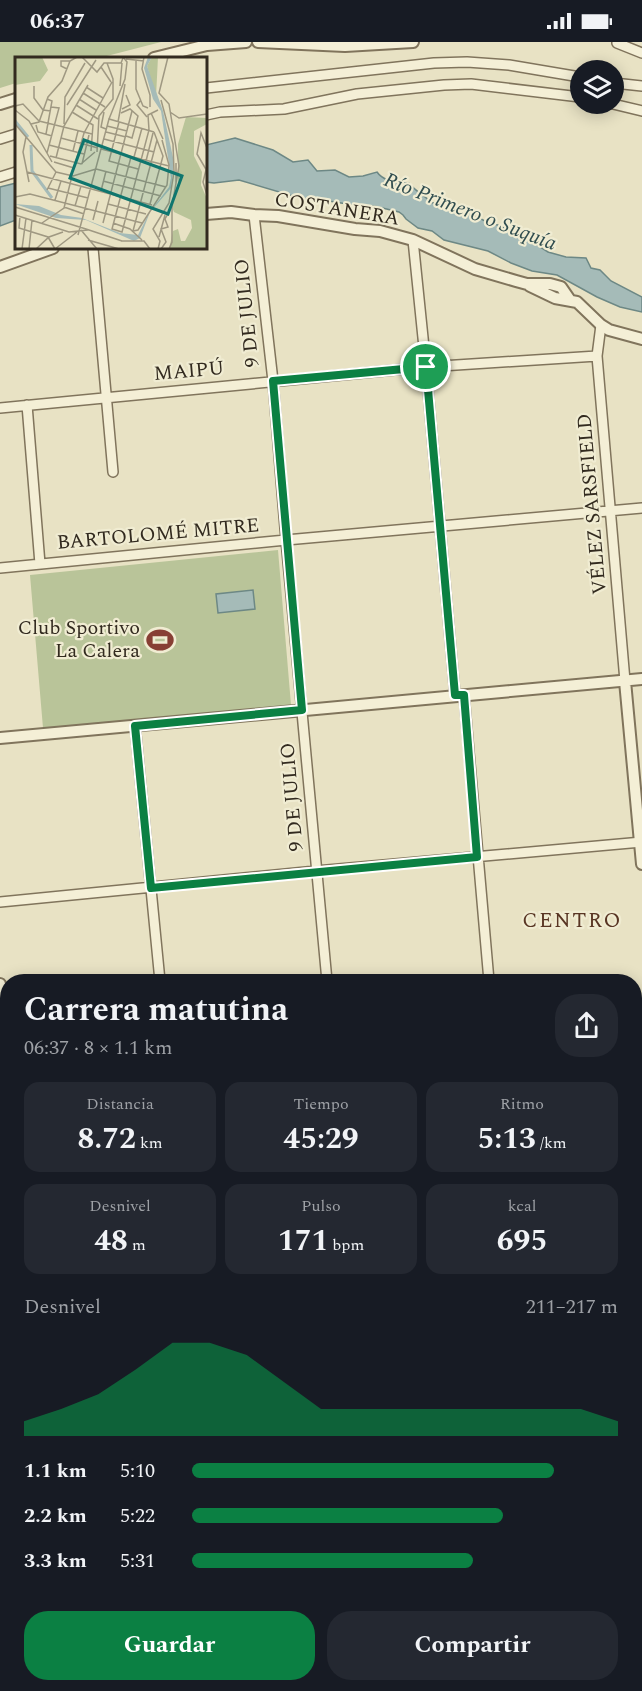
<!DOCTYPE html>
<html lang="es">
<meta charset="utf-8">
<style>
:root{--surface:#171b24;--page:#242831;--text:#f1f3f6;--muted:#9ea1a6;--accent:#0b8043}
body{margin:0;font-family:Spectral,serif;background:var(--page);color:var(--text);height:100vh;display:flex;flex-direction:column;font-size:22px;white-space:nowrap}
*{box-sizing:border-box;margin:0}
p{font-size:20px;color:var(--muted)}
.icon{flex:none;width:33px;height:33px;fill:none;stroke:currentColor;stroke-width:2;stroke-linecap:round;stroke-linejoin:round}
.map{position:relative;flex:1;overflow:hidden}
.sheet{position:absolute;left:0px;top:932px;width:642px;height:718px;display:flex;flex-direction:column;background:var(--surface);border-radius:24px 24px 0 0;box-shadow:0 3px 15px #0003}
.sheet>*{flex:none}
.buttons{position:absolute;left:570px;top:18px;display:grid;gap:12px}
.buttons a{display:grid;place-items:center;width:54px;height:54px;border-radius:50%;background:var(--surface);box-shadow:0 3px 15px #0003;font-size:30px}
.pin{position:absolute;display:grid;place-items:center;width:51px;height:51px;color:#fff;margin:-26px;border:3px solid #fff;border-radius:50%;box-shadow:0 2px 6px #0007}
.round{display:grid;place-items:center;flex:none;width:63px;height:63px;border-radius:24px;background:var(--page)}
.summary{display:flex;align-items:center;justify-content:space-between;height:102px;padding:0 24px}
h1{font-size:33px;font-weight:700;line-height:45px}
.stats{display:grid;grid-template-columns:repeat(3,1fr);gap:9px;height:102px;padding:6px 24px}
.stats div{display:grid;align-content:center;border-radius:15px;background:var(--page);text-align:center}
.stats b{font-size:30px;font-weight:700}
.stats small{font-size:16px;font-weight:400}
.stats p{font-size:16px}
.chart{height:168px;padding:12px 24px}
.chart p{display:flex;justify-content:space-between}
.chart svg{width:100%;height:108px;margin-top:6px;fill:var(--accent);opacity:.7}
.cta{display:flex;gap:12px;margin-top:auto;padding:12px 24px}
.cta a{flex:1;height:69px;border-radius:24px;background:var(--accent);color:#fff;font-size:24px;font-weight:700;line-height:69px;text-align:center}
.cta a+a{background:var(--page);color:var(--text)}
ul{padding:0 24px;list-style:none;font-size:20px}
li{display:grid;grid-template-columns:96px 72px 1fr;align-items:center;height:45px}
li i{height:15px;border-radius:8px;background:var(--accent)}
.status{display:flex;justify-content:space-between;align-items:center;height:42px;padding:0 30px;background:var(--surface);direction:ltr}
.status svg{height:16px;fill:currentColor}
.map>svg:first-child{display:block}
</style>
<div class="status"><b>06:37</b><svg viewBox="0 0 49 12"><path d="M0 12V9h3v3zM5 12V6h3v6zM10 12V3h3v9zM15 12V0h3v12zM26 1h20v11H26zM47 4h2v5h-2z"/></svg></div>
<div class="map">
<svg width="642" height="1649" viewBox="0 0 642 1649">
<rect width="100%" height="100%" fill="#e8e2c4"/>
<path fill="#b9c499" d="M 0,0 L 161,0 L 99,16 L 16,16 L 16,41 L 0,46 Z
M 278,508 L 291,663 L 43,686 L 30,533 Z"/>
<path fill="#a5bbb8" stroke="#6d8885" stroke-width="1.5" d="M 235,96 L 273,108 L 293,120 L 308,118 L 317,129 L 335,128 L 349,135 L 363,134 L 377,130 C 383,139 398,141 409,141 C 416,150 424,153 432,161 L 446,159 L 455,167 L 463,168 L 491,182 L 498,183 L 528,197 L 548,210 L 566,215 L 586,216 L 591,226 L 600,228 L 611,239 L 642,255 L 642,270 L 620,265 L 597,255 L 557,233 L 532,229 L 511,221 L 488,209 L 444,198 L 432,189 L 418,186 L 406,177 L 403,173 L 399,170 L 374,164 L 353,163 L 329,159 L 313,160 L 239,138 L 214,141 L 206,140 L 206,103 Z
M 16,141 L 16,178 L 0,184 L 0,145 Z
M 253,548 L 255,567 L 218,571 L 216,552 Z"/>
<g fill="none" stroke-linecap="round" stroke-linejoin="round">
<defs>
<path id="minor" d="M 617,1 L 642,11
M 614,41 L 642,44
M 206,46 L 434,21 L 467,20 L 509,23 L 580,35
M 613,62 L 642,69
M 206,73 L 220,70 L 284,67 L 357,52 L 444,43 L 471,42 L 580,55
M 0,97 L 16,92
M 0,135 L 16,130
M 254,173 L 273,339 L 286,498 L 327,939
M 413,198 L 426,325 L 455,653
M 93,206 L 113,430
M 601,283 L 597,314 L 625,639
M 27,363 L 40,522
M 0,366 L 426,325 L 597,314
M 0,526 L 286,498 L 642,466
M 464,653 L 489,939
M 135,683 L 160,939
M 0,860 L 316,829 L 642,800
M 634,965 L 642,964
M 0,1103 L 8,1102
M 634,1127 L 642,1126
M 0,1186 L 8,1185
M 0,1399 L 8,1397
M 0,1490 L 8,1488
M 0,1579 L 8,1579
M 62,1642 L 63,1649
M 218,1642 L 219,1649
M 388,1642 L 389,1649
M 475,1642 L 479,1649
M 600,1642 L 602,1649
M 304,1649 L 375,1642"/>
<path id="tertiary" d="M 258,0 L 345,4 L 413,0
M 154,16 L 207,3 L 246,0
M 0,62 L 16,57
M 206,172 L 231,170 L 254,173 L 278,174 L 355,187 L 380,189 L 413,198 L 475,227 L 516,239 L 527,242 L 550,242 L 561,245 L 570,258
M 0,225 L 53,206
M 530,244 L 555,256 L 577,260 L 601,283 L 609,288 L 642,297
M 625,639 L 642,822
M 0,696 L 642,637
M 0,942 L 8,1018
M 634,1293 L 642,1292
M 0,1348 L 8,1347
M 634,1619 L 642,1618"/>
</defs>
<use href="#minor" stroke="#80745c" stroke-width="12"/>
<use href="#tertiary" stroke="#80745c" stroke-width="14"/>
<use href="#minor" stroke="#f4efd6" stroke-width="9"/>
<use href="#tertiary" stroke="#f4efd6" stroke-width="10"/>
<defs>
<path id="rail" d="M 0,1382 L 8,1381
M 499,1642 L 501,1649"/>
</defs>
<use href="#rail" stroke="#322a1f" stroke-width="5"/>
<use href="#rail" stroke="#f0ecd2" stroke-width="3" stroke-dasharray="9" stroke-linecap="butt"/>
</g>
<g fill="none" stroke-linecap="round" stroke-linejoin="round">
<defs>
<path id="route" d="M 426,325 L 455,653 L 464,653 L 477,815 L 151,846 L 135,684 L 302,668 L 273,339 Z"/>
</defs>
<use href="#route" stroke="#fff" stroke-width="12"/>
<use href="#route" stroke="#0b8043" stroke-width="8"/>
</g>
<defs>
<symbol id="stadium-bare" viewBox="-9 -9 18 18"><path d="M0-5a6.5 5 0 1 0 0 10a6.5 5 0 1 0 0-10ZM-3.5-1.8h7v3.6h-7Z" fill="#873f34" stroke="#f0ecd2" stroke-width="2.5" paint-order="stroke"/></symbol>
</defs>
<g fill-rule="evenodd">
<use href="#stadium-bare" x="141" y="579" width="38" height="38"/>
</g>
<g text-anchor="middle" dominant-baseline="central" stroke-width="4.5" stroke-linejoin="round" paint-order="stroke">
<g font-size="20" fill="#322a1f" stroke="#f0ecd2">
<text transform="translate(337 167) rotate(9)">COSTANERA</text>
<text transform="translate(247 271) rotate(-96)">9 DE JULIO</text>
<text transform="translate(189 329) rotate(-5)">MAIPÚ</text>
<text transform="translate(592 462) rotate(-95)">VÉLEZ SARSFIELD</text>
<text transform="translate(158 492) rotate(-5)">BARTOLOMÉ MITRE</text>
<text transform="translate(292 755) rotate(-95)">9 DE JULIO</text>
</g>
<g font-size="20" fill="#322a1f" stroke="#f0ecd2" text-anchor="end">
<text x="140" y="586">Club Sportivo<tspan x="140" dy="23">La Calera</tspan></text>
</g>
<g font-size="21" font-style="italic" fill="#304d4f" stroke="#f0ecd2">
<text transform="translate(470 170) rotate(21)">Río Primero o Suquía</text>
</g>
<g font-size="21" letter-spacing="1.5" fill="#593624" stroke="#f0ecd2">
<text x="572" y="879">CENTRO</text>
</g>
</g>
<g transform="translate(15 15)">
<rect width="192" height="192" fill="#e8e2c4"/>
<path d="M 0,0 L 27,0 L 33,13 L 25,24 L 0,28 ZM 137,0 L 143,0 L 141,40 L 132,9 ZM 171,60 L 192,61 L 192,67 L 179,74 L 179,99 L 187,115 L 186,128 L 192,142 L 192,192 L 154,192 L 158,174 L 163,172 L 166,184 L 170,184 L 177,171 L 176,163 L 159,155 L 157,150 L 163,131 L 163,87 Z" fill="#b9c499"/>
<path d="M 133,0 L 137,0 L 132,9 L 148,54 L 159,105 L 156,131 L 135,155 L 125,181 L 119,184 L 71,163 L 41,161 L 0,147 L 24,149 L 46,158 L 67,161 L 105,176 L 123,178 L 134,156 L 154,130 L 156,121 L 146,54 L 138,42 L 129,11 Z" fill="#a5bbb8"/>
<path fill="none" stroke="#a5bbb8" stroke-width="3" d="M 0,64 L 13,80M 16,88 L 17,114 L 37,141"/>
<path fill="none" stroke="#9f9882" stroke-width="1.5" d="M 67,0 L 82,15 L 89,6 L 106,6 L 108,1M 129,0 L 127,12 L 135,38 L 135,50M 153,0 L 144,36 L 154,47 L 164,109 L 157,149 L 157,185 L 154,192M 111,2 L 129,4M 121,4 L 121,32 L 128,49 L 133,51M 86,10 L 96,25M 52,12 L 46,9 L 46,4 L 55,4M 19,29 L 19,41 L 28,53 L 36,54M 105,29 L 107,6M 71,30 L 88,41M 68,36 L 90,50M 64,42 L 81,53M 126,43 L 122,48 L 132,60M 52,48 L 81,3M 61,48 L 83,62M 0,49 L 8,47 L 24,64M 107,52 L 115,48 L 111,38M 0,53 L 14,64 L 37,105M 57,55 L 78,68 L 76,94M 89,55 L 86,70 L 91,72M 155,55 L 164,61 L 192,57M 106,56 L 115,52 L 123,59 L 117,81 L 111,79M 136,56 L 148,82M 94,62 L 110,22 L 112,5 L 108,0M 24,64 L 77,77M 103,65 L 110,27M 104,65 L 94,104 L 123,112M 0,67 L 41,115 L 58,119 L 81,112M 16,67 L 24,65 L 33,40 L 47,24 L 55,4 L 62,0M 49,67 L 50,40 L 70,6M 21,68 L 23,75 L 37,79M 92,69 L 112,74M 91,75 L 111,80M 31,77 L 37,44 L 32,42M 11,80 L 8,95 L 14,125M 46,81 L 83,91M 89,82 L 139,95M 34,88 L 69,97M 192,91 L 186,76 L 182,97 L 192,114M 86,92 L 154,109M 58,94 L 63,74M 82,95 L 84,59 L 98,42 L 98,22 L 92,6M 32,96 L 44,51 L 36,50M 35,99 L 66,107 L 80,95M 116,100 L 97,172 L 107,175 L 134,73 L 133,58 L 143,53M 119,100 L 127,71M 41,101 L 49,69 L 73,28M 131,104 L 138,76M 39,105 L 59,111 L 69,76 L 97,25M 67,107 L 74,78M 81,112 L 151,130M 191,113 L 188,125 L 192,138M 12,115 L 137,148M 88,124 L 118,132M 161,126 L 161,106M 33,131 L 73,141M 119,132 L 146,139M 32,133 L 41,115M 86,134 L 91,114M 0,140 L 15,137 L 127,166M 40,143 L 46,124M 93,147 L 131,157M 135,147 L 148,99 L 139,75M 60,149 L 66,129M 0,150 L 71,172M 49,150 L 69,157M 0,158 L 54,175 L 73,173M 5,159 L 4,171 L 33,180 L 40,192M 78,163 L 83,144M 27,166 L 49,151 L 57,119M 88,166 L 117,54M 98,166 L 115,172 L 127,183M 71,172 L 107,184M 66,173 L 82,192M 118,174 L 123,173 L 152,128 L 154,108 L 147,83M 118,174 L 142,83M 63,178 L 94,62 L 139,75M 144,180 L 150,158M 73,183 L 104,192M 106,184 L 129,184 L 135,192M 7,192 L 11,161M 14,192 L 17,163M 21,192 L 34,180 L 48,175M 40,192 L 62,175M 143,192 L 145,184 L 138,172 L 154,146 L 159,115 L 158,87 L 146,43M 146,192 L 151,185 L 146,172 L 153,170 L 150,162 L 154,155"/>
<path fill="#0f766e" fill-opacity="0.15" stroke="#0f766e" stroke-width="3" d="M 69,83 L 167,119 L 153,157 L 55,121 Z"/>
<rect width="192" height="192" fill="none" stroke="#322a1f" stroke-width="3"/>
</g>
</svg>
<div class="buttons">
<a><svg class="icon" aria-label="layers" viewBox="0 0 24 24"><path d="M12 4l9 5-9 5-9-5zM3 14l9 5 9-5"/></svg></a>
</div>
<div class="pin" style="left:426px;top:325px;background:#1e9e55"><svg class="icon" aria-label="arrive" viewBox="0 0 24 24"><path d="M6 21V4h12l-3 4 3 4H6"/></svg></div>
<section class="sheet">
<div class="summary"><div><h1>Carrera matutina</h1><p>06:37 · 8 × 1.1 km</p></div><a class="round"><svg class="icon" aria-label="share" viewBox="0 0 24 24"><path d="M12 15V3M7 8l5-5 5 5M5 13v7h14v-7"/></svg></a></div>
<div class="stats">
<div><p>Distancia</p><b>8.72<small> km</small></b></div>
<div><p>Tiempo</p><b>45:29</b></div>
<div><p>Ritmo</p><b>5:13<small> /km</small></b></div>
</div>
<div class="stats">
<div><p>Desnivel</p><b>48<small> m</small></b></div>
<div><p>Pulso</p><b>171<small> bpm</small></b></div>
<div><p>kcal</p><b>695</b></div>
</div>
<div class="chart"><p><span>Desnivel</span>211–217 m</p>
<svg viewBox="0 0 160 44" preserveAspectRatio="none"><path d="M0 44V38L10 33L20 27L30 17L40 6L50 6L60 11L70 22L80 33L90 33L100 33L110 33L120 33L130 33L140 33L150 33L160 38V44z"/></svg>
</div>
<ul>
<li><b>1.1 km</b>5:10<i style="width:85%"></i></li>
<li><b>2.2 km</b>5:22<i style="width:73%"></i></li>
<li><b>3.3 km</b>5:31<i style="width:66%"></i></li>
</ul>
<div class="cta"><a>Guardar</a><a>Compartir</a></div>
</section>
</div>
